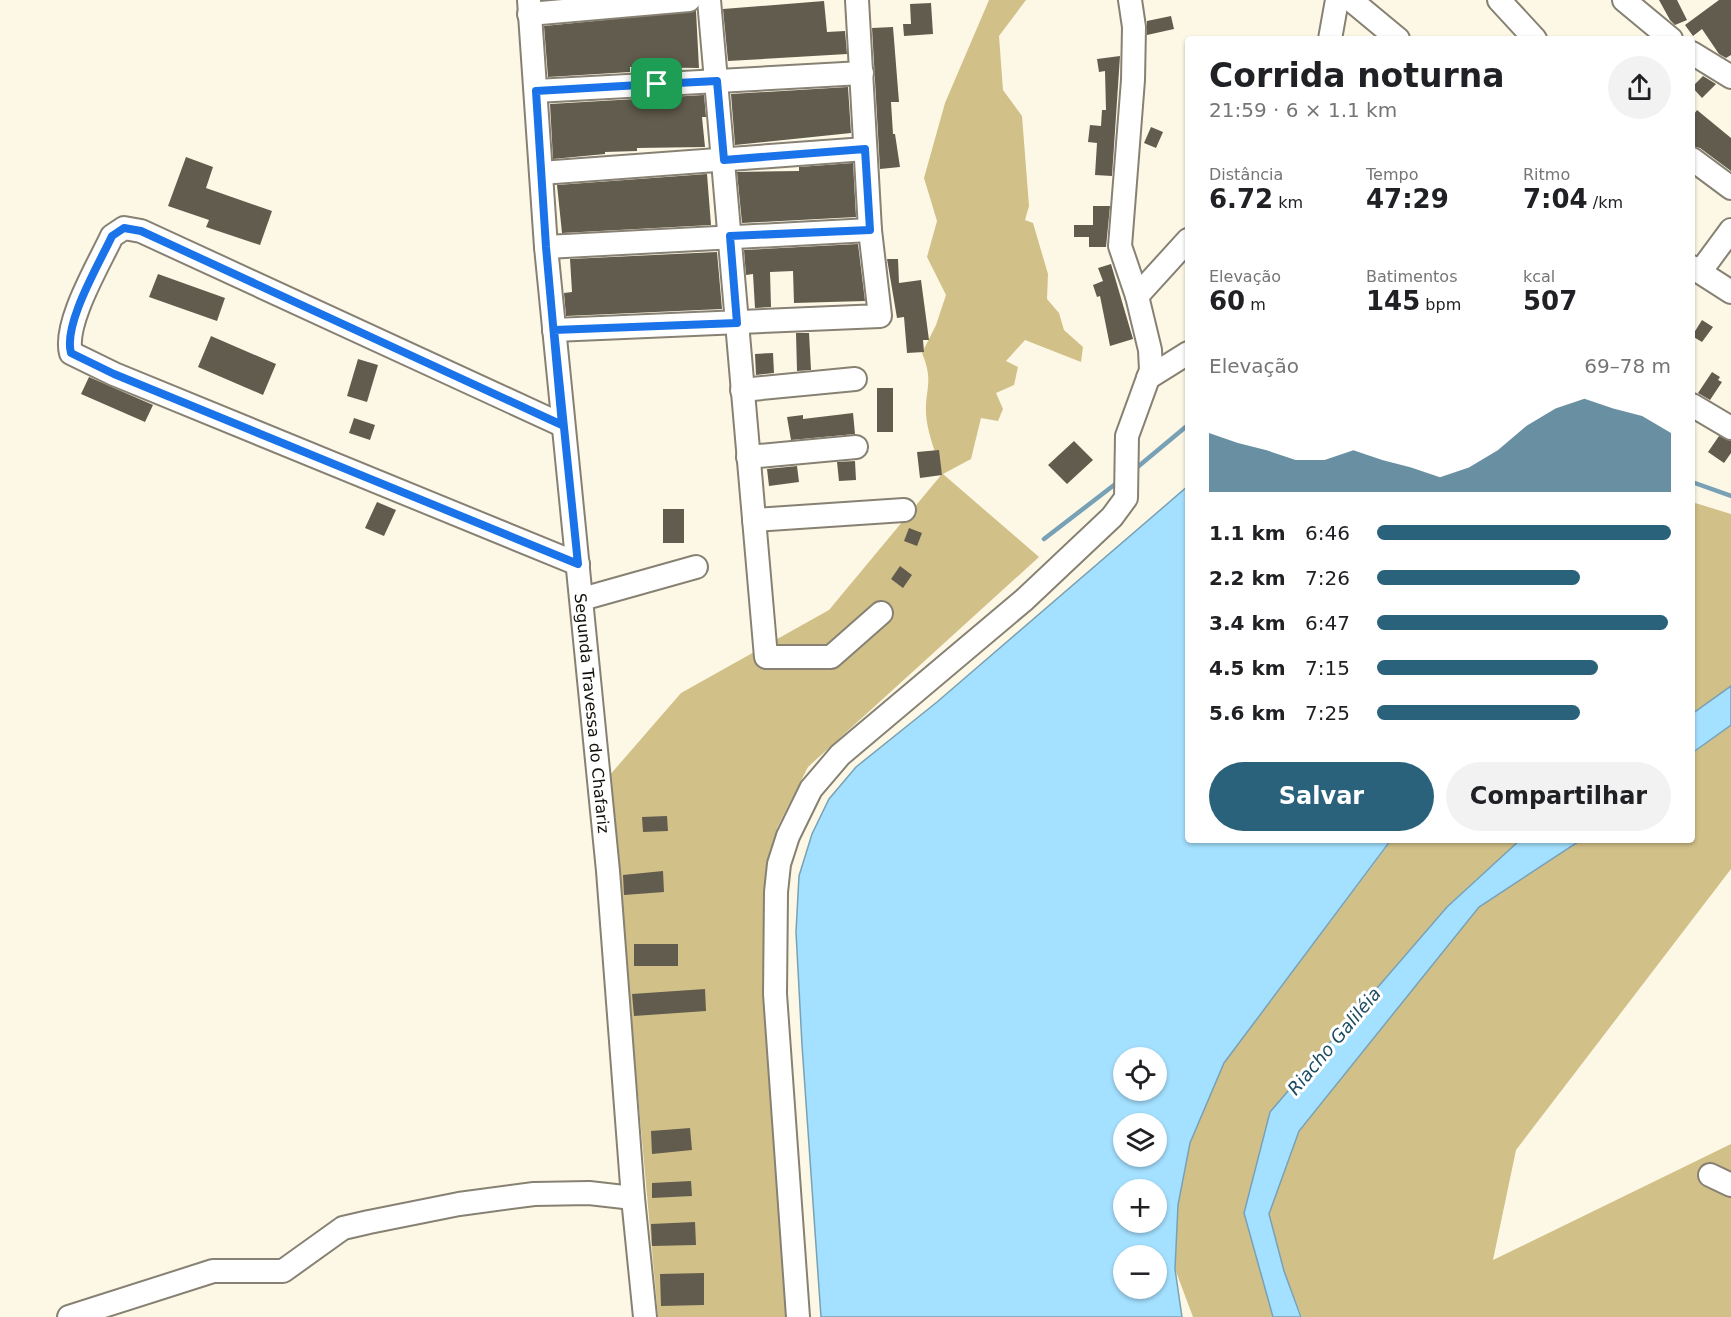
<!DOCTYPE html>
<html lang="pt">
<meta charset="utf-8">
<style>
:root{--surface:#fff;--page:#f2f2f2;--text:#202124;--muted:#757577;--accent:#2a627c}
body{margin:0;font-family:"DejaVu Sans",sans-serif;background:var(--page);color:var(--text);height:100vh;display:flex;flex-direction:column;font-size:22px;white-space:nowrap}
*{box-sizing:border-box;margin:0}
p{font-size:20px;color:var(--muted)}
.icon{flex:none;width:33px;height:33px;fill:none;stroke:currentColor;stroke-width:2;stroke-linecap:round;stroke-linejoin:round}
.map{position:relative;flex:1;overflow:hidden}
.drawer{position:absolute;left:1185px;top:36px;width:510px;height:807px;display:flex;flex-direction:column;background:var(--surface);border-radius:6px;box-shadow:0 2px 4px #0004}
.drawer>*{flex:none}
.controls{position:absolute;left:1113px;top:1047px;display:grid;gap:12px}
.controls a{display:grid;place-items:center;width:54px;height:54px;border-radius:50%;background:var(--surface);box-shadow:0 2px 4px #0004;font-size:30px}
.pin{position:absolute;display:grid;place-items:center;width:51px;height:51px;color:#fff;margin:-26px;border-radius:12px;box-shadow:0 3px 9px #0006}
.round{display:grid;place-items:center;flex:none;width:63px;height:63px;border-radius:32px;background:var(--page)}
.head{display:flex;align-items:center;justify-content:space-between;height:102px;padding:0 24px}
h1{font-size:33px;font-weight:700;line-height:45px}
.figures{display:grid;grid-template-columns:repeat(3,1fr);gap:9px;height:102px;padding:6px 24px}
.figures div{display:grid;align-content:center}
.figures b{font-size:26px;font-weight:700}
.figures small{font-size:16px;font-weight:400}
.figures p{font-size:16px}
.chart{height:168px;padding:12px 24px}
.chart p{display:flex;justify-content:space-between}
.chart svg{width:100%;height:108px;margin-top:6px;fill:var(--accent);opacity:.7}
.cta{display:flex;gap:12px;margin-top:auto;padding:12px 24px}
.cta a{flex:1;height:69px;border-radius:36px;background:var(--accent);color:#fff;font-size:24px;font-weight:700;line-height:69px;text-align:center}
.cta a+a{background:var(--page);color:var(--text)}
ul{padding:0 24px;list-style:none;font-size:20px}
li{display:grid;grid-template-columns:96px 72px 1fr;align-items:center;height:45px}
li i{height:15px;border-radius:8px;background:var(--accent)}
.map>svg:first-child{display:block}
</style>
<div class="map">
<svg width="1731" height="1317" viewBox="0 0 1731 1317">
<rect width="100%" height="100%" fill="#fdf8e6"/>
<path fill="#d2c089" d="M 989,0 L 1026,0 L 999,36 L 1003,90 L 1022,116 L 1029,206 L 1025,220 L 1033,223 L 1048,274 L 1047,299 L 1059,313 L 1064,330 L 1083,347 L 1081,362 L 1025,340 L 1006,361 L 1018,367 L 1014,385 L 996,393 L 1003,409 L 998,421 L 981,418 L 971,459 L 943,474 L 1039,557 L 808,767 L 777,828 L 765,900 L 800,1317 L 658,1317 L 609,776 L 681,693 L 829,610 L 942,474 C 937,456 927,433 926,414 C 925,388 934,382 922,353 L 936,325 L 946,295 L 927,257 L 937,221 L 924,178 L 945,103 Z
M 1692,502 L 1731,514 L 1731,686 L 1692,714 Z
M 1731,725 L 1731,869 L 1516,1150 L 1493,1260 L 1731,1144 L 1731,1317 L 1302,1317 L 1284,1271 L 1269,1214 L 1299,1131 L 1479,907 L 1572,840 L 1692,840 L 1692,754 Z
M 1392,840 L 1520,840 L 1447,907 L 1244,1213 L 1273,1317 L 1193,1317 L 1175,1269 L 1178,1205 L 1190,1143 L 1224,1063 Z"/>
<path fill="#a4e0ff" stroke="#78a1b5" stroke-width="1.5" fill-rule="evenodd" d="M 1188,486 L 1188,840 L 1391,840 L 1224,1063 L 1190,1143 L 1178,1205 L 1175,1269 L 1182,1317 L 821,1317 L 802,1045 L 796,932 L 799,876 L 812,834 L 829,799 L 856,767 L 937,702 ZM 1124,1058 L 1156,1058 L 1156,1090 L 1124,1090 ZM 1124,1124 L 1156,1124 L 1156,1156 L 1124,1156 ZM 1124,1190 L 1156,1190 L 1156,1222 L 1124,1222 ZM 1124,1256 L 1156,1256 L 1156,1288 L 1124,1288 Z
M 1731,686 L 1731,725 L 1692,753 L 1692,714 Z
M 1520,840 L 1581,840 L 1479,907 L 1299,1131 L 1269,1214 L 1284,1271 L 1301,1317 L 1273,1317 L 1244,1213 L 1270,1112 L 1447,907 Z"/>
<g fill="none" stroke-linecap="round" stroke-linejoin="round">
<path stroke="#78a1b5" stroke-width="4.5" d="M 1134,470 L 1188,425
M 1692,482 L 1731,496
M 1044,539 L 1118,482"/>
</g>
<path fill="#615c4d" d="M 1659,0 L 1677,0 L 1687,20 L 1675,25 L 1670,20 Z
M 1719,0 L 1731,0 L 1731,55 L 1726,58 L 1719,54 L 1702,29 L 1693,36 L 1685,25 Z
M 824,1 L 827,32 L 845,31 L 847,54 L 728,61 L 723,9 Z
M 931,3 L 933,34 L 904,36 L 903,24 L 911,24 L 910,4 Z
M 696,11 L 699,68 L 630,67 L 630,72 L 548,77 L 544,26 Z
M 1171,16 L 1174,29 L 1147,35 L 1147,21 Z
M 893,27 L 899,102 L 891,102 L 893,134 L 895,134 L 900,167 L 880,169 L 872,28 Z
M 1120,56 L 1112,176 L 1095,175 L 1097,143 L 1088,142 L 1090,125 L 1101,126 L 1102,110 L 1106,110 L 1105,71 L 1099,72 L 1097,59 Z
M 1703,76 L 1716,84 L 1702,98 L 1692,87 Z
M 848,87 L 851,133 L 735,145 L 731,94 Z
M 704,95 L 706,117 L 702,117 L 705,147 L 637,148 L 637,151 L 605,152 L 605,154 L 553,159 L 550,104 Z
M 1697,110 L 1731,138 L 1731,171 L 1700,148 L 1692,146 L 1692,117 Z
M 1151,127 L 1163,132 L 1156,148 L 1144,143 Z
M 186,157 L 213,167 L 206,188 L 272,211 L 260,245 L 206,227 L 209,220 L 168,206 Z
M 853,163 L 856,217 L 742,223 L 737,172 L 799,171 L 799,167 Z
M 707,174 L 711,225 L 562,233 L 557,185 Z
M 1093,206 L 1110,206 L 1106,247 L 1089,247 L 1089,237 L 1074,237 L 1074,225 L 1093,225 Z
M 858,244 L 865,301 L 794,303 L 793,271 L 770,272 L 771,307 L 755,308 L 753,274 L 746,275 L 744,250 Z
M 717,252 L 722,309 L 566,316 L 564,293 L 572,292 L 570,259 Z
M 887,259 L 898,259 L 899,283 L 921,280 L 929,340 L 923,340 L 924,352 L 907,353 L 904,317 L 897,318 Z
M 1111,264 L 1133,339 L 1110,346 L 1100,296 L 1097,297 L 1093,285 L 1103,281 L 1098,268 Z
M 158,274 L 225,298 L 217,321 L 149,297 Z
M 1702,320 L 1713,327 L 1702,342 L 1692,336 Z
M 796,333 L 809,333 L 811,370 L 797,371 Z
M 211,336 L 276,364 L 263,395 L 198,367 Z
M 773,353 L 774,373 L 756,375 L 755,354 Z
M 358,359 L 378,365 L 367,402 L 347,396 Z
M 1712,372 L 1720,377 L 1718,380 L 1722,382 L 1710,400 L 1698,393 Z
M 89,377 L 153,405 L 145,422 L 81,394 Z
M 877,388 L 893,388 L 893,432 L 877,432 Z
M 853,413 L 855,434 L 791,440 L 787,417 L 803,415 L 803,419 Z
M 354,418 L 375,425 L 370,440 L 349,433 Z
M 1719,436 L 1731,441 L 1731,453 L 1724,463 L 1708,452 Z
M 1074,441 L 1093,460 L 1067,484 L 1048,465 Z
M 939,450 L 942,475 L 920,478 L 917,452 Z
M 855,461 L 856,480 L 839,481 L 837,462 Z
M 797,466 L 799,482 L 769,486 L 767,469 Z
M 377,502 L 396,510 L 384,536 L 365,528 Z
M 663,509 L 684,509 L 684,543 L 663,543 Z
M 909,528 L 922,533 L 917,546 L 904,541 Z
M 900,566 L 912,575 L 903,588 L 891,579 Z
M 667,816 L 668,831 L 643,832 L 642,817 Z
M 663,871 L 664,892 L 624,895 L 623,875 Z
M 634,944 L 678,944 L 678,966 L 634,966 Z
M 705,989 L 706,1011 L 634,1016 L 632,994 Z
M 690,1128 L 692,1150 L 652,1154 L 651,1131 Z
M 691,1181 L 692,1196 L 652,1198 L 652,1183 Z
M 695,1222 L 696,1245 L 652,1246 L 651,1224 Z
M 704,1273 L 704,1305 L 661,1306 L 660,1274 Z"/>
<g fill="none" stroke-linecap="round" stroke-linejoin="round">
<defs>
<g id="minor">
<path id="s1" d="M 529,0 L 546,247 L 608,871 L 633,1198 L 645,1317"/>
<path d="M 709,0 L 766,657 L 831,657 L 881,613"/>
<path d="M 1351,0 L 1398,39"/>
<path d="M 1499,0 L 1535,39"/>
<path d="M 1624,0 L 1671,39"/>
<path d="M 529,14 L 689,0"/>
<path d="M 1330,39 L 1337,0"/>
<path d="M 1692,53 L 1731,77"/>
<path d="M 536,91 L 862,73"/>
<path d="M 1692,159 L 1731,188"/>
<path d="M 541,173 L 865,149"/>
<path d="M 546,247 L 870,230"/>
<path d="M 1692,267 L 1731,292"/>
<path d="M 1700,272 L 1731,230"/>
<path d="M 1137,296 L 1188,240"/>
<path d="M 554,330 L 880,316 L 870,230 L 857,0"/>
<path d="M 1148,378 L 1188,353"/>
<path d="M 742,390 L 855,379"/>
<path d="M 1692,405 L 1731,428"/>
<path d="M 562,425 L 141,231 L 124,228 L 112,236 C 99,264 63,324 71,353 L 114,374 L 578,564"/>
<path d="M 748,457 L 856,447"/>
<path d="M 754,520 L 904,510"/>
<path d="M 582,599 L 696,567"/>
<path d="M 1710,1175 L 1731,1185"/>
<path d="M 69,1317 L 213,1271 L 283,1271 L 343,1228 L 369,1222 L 459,1204 L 534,1194 L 589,1193 L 633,1198"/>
<path d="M 798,1317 L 775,994 L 776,892 L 779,864 L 788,836 L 811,789 L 840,755 L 1024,600 L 1112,517 L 1126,498 L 1127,436 L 1151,370 L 1150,350 L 1137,296 L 1120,246 L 1133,80 L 1134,27 L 1130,0"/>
</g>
</defs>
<use href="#minor" stroke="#868172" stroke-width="26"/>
<use href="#minor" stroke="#fff" stroke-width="22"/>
</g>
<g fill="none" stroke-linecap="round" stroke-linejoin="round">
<defs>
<path id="route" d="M 657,84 L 536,91 L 546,247 L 562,425 L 141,231 L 124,228 L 112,236 C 99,264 63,324 71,353 L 114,374 L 578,564 L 554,330 L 737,323 L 730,236 L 870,230 L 865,149 L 724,160 L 717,81 L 657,84"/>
</defs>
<use href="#route" stroke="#fff" stroke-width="12"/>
<use href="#route" stroke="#1a73e8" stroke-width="8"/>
</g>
<g text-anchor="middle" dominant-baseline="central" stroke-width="6" stroke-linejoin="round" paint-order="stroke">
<g font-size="16" fill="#110f09" stroke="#fff">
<text stroke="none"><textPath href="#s1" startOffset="716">Segunda Travessa do Chafariz</textPath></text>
</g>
<g font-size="18" font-style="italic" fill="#1c4b61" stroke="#fff">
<text transform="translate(1334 1041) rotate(-50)">Riacho Galiléia</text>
</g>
</g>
</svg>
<div class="controls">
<a><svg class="icon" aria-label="locate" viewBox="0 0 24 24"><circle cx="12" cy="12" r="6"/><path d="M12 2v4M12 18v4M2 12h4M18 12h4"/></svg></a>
<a><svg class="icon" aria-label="layers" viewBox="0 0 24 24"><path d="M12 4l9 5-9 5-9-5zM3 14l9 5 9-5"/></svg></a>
<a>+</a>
<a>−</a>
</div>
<div class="pin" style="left:657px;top:84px;background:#1e9e55"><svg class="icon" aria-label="arrive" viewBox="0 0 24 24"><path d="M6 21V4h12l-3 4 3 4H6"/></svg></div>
<section class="drawer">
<div class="head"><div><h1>Corrida noturna</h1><p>21:59 · 6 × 1.1 km</p></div><a class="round"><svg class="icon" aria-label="share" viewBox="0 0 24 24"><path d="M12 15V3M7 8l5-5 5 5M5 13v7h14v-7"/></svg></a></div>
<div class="figures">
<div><p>Distância</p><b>6.72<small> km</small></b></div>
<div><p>Tempo</p><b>47:29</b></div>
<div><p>Ritmo</p><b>7:04<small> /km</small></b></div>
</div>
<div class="figures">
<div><p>Elevação</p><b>60<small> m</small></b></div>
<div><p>Batimentos</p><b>145<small> bpm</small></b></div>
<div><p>kcal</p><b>507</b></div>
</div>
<div class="chart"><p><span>Elevação</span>69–78 m</p>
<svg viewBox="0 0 160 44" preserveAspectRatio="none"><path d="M0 44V20L10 24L20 27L30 31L40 31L50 27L60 31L70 34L80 38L90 34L100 27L110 17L120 10L130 6L140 10L150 13L160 20V44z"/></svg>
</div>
<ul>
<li><b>1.1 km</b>6:46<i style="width:100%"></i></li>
<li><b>2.2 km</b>7:26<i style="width:69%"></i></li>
<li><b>3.4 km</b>6:47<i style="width:99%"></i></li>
<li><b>4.5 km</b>7:15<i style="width:75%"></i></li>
<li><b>5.6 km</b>7:25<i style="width:69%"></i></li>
</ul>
<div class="cta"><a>Salvar</a><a>Compartilhar</a></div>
</section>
</div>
